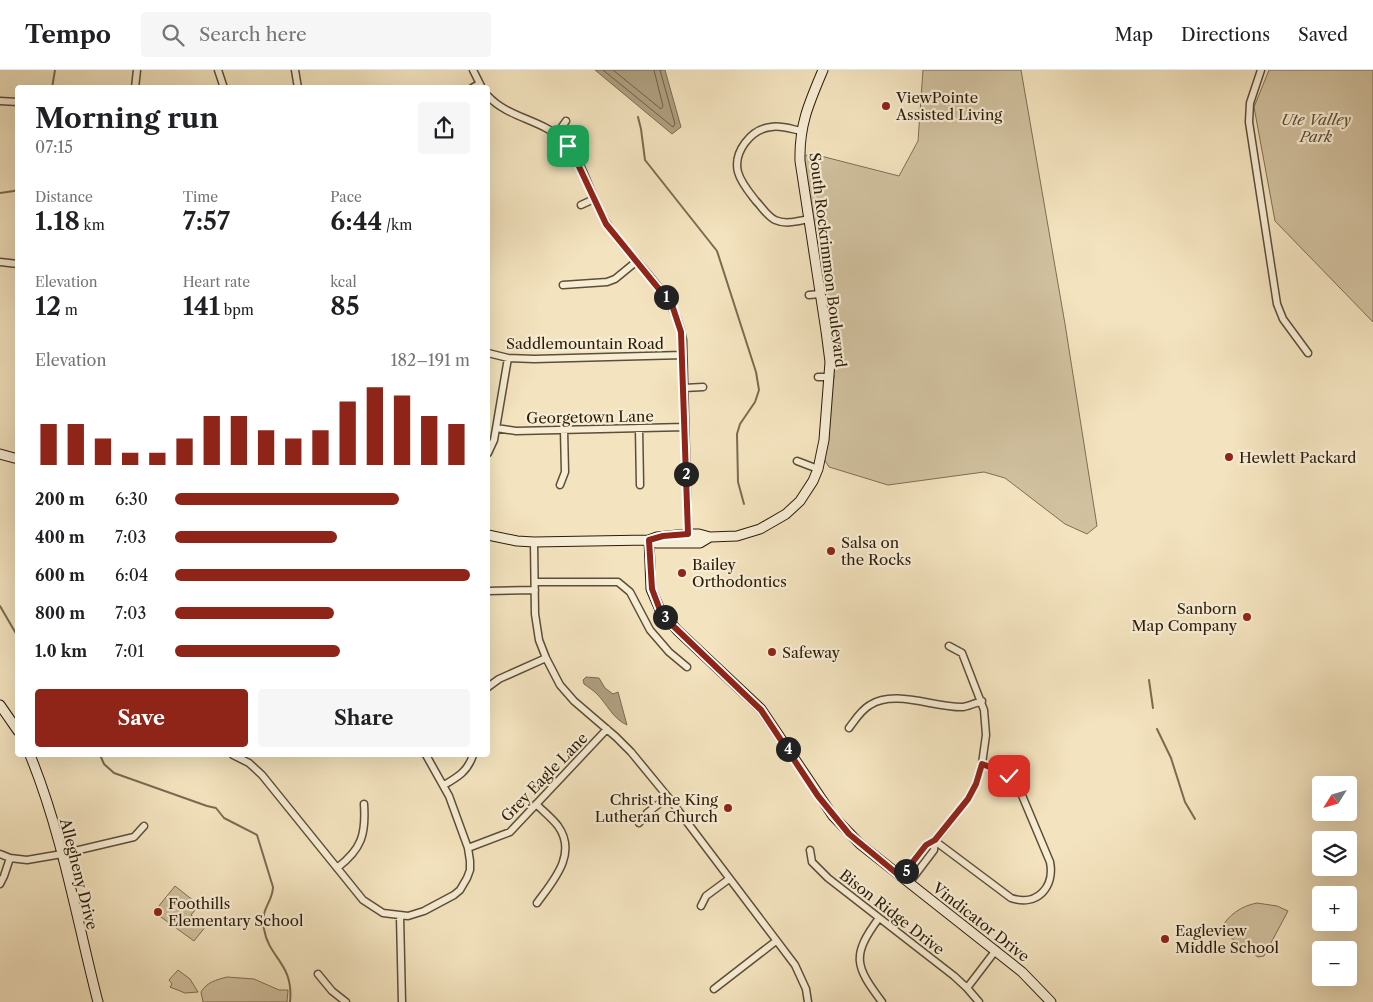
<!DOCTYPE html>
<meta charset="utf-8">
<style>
:root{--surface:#fff;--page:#f6f6f6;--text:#202124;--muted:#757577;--line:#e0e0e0;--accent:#8f2418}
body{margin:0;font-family:"Libre Caslon Text",serif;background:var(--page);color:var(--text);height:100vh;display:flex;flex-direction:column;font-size:19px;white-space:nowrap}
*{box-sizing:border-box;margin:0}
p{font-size:16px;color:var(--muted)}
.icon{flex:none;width:28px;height:28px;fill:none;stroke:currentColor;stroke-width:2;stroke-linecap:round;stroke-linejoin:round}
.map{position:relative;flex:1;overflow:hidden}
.side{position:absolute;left:15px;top:15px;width:475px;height:672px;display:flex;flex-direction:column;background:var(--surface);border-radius:5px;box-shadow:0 5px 20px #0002}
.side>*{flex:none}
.needle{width:32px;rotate:233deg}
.fabs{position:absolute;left:1312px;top:706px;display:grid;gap:10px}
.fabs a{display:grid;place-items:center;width:45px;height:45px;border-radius:5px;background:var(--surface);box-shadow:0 5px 20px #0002;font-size:25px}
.pin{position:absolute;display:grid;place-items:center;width:42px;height:42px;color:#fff;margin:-21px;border-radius:10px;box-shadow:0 2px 8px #0006}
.km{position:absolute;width:25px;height:25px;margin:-12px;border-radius:50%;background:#222;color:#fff;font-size:14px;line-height:25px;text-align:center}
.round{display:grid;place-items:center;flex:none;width:52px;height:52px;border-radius:5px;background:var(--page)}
.overview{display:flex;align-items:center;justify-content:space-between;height:85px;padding:0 20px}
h1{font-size:28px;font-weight:800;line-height:38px}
.metrics{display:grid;grid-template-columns:repeat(3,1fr);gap:8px;height:85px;padding:5px 20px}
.metrics div{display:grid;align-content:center}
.metrics b{font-size:25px;font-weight:800}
.metrics small{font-size:14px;font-weight:400}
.metrics p{font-size:14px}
.chart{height:140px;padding:10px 20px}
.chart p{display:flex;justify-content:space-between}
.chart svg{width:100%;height:90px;margin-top:5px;stroke:var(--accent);stroke-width:6}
.button{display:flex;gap:10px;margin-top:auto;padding:10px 20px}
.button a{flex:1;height:58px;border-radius:5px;background:var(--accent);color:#fff;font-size:20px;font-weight:800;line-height:58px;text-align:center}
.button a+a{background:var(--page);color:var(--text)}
ul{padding:0 20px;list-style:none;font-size:16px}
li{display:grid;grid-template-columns:80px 60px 1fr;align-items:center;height:38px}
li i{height:12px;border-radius:6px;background:var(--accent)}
header{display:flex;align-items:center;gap:30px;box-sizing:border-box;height:70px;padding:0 25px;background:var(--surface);border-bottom:1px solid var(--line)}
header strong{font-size:24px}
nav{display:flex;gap:28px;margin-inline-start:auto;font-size:18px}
.search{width:350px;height:45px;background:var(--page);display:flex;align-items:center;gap:12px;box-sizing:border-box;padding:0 18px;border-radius:5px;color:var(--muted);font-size:19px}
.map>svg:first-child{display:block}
</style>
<header>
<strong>Tempo</strong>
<div class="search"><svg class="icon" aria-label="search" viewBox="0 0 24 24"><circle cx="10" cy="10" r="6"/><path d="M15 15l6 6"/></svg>Search here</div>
<nav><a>Map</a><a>Directions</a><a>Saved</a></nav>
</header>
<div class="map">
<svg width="1373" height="932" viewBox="0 0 1373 932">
<rect width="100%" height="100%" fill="#f3e3be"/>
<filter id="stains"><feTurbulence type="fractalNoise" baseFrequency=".004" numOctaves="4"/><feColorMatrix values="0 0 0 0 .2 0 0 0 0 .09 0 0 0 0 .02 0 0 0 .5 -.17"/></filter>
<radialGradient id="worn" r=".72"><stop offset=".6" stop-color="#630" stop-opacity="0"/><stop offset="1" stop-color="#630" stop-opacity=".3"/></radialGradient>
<path fill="#d1c19f" stroke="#7e6e54" d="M 923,0 L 1021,0 L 1065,254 L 1097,456 L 1087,464 L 1065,454 L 1005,408 L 984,402 L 888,415 L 829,397 L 821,384 L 830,292 L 800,91 L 809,83 L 899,106 L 918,71 Z
M 1269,0 L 1373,0 L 1373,252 L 1275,151 L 1254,37 Z
M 175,816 L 199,835 L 191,845 L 206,856 L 194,871 L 154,842 Z
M 1257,833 L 1277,836 L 1288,841 L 1264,886 L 1258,887 L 1220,860 C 1228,845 1241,836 1257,833 Z
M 178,900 L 190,909 L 198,922 L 185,923 L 170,917 L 172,914 L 169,910 Z
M 227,907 L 254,909 L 279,920 L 288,920 L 287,932 L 203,932 L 201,922 C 207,912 216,910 227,907 Z"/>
<path fill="#af9f80" stroke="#7a6b50" d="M 595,0 L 665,0 L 681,57 L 672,64 Z
M 586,607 L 599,608 L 605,618 L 613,624 L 618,622 L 627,655 C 613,649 607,634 597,624 C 593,620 588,617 584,614 L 583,610 Z"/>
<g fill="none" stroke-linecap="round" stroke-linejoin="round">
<path stroke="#6d5e44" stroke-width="1" d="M 603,0 L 673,57 L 675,54 L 660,0
M 613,0 L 661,39 L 663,36 L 654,0"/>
<path stroke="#7a6b50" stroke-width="2" d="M 52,18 L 55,0
M 638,47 L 641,59 L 645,90 L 717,181 L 756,302 L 759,320 L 755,332 L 740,354 L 737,364 L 738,412 L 744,434
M 0,123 L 14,121 L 18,119
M 0,536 L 18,567
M 1149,610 L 1153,638
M 1157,659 L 1171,688 L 1185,732 L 1195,749
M 100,685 L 104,694 L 114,703 L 207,736 L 216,738 L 224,748 L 257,765 L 273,817 C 273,832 260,838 264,859 C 269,889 294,893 290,932"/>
<defs>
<path id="street" d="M 218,0 L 224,18
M 295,0 L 298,18
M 473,0 L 482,18
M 1261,0 L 1250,33 L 1249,52 L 1277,234 L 1283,249 L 1308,283
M 135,18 L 137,0
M 472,18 L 479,14
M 488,26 C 508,48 541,49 563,70 C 585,92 590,128 607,154 C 632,193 676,222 683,270 L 688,464
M 0,31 L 18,32
M 801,61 C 791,59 781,55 771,57 C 751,59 733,82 738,102 C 741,113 749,122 756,131 C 762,137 767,146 775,150 C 786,155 798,151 809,149
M 556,65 L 566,51
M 581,135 L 594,129
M 0,192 L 18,194
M 563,215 L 607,212 L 615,209 L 637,191
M 809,225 L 820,224
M 488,283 L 508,288 L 534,289 L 683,285
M 818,307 L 830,307
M 684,318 L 703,317
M 496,358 L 516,361 L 685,357
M 639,358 L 640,415
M 488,383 L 494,370 L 508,288
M 797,391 L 818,399
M 560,415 L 565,402 L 564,360
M 534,472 L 535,544 L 539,570 L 546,588 L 560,615 L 574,631 L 616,667 L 631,682 L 668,727 L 795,895 L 806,919 L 808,932
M 535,512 L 618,512 L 630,522 L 650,560 L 669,582 L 687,597
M 488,521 L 535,520
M 488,617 L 499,609 L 546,588
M 849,658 C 855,650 861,640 870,635 C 895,619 935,638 963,637 C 969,636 976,633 982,631
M 233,685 L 249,693 L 262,705 L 363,830 L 383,843 L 408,846 L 424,841 L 454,825 L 460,820 L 467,808 L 470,800 L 470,791 L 468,778 L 449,726 L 426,685
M 444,715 C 458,707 468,701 473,685
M 536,734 C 543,741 552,748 558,756 C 578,784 553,811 537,833
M 639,753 L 647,743 L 668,727
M 935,771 L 1011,828 C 1037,837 1055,817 1050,792 L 1021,723 L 1014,711 L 1003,702 L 982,694
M 468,778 L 510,762 L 607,659
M 810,780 L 812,792 L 828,808 L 954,906 L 967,918 L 979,932
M 0,784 L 10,788 L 27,790 L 62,784 L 134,767 L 144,756
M 337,798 C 362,779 366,764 364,734
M 901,807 L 926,775 L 935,771 L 968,729 L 976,714 L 982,694 L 986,665 L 984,640 L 962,583 L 949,576
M 909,813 L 934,780 L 935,771
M 0,814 L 4,806 L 10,788
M 701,836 L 706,826 L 729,809
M 400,846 L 402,932
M 879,848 C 851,886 855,896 882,932
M 318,904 L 332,921 L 346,932
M 967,918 L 996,880
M 714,919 L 776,871"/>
<path id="secondary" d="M 0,384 L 18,389
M 488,465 L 517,471 L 534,472 L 649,470 L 657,473 L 700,473 L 710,467
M 649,470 L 651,519 L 660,540 L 677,560 L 761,639 L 833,746 L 860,774 L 1022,902 L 1051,932
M 649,470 L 657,467 L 688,464 L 699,464 L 710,467 L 737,466 L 760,459 L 786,444 L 800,431 L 813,411 L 818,399 L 824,370 L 830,292 L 826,261 L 800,91 C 799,55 809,33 823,0
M 0,635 L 18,661
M 30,685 C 62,763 77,851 98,932"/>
</defs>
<use href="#street" stroke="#5d4e36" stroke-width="9"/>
<use href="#secondary" stroke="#2b1c09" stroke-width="11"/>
<use href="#street" stroke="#f7edd5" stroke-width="6"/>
<use href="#secondary" stroke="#f7edd5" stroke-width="9"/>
</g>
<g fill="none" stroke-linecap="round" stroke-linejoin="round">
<defs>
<path id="route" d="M 568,76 L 575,88 L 606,154 L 672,235 L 681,262 L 688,464 L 663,466 L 649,470 L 652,519 L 660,540 L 667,550 L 761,640 L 818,726 L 849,764 L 901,807 L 926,775 L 935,770 L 968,729 L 976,714 L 982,694 L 1003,702 L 1009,706"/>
</defs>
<use href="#route" stroke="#fff" stroke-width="10"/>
<use href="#route" stroke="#8f2418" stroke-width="6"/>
</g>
<g fill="#8f2418" stroke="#f7edd5" stroke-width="2">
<circle cx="886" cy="36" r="5"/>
<circle cx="1229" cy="387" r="5"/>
<circle cx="831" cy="481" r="5"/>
<circle cx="682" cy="503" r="5"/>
<circle cx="1247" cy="547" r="5"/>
<circle cx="772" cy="582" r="5"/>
<circle cx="728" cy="738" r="5"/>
<circle cx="158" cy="842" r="5"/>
<circle cx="1165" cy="869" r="5"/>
</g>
<g text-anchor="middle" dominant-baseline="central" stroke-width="4.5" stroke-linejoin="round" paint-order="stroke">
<g font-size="15" fill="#2b1c09" stroke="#f7edd5" text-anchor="start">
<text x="896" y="27">ViewPointe<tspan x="896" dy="17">Assisted Living</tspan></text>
<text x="1239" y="387">Hewlett Packard</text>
<text x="841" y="472">Salsa on<tspan x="841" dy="17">the Rocks</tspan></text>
<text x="692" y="494">Bailey<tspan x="692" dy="17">Orthodontics</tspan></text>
<text x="1237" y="538" text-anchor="end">Sanborn<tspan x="1237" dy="17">Map Company</tspan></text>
<text x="782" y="582">Safeway</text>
<text x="718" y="729" text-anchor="end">Christ the King<tspan x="718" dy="17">Lutheran Church</tspan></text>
<text x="168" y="833">Foothills<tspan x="168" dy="17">Elementary School</tspan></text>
<text x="1175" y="860">Eagleview<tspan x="1175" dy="17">Middle School</tspan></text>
</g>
<g font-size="15" font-style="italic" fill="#5d4e36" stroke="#f7edd5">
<text x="1316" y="49">Ute Valley<tspan x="1316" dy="17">Park</tspan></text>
</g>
<g font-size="15" fill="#2b1c09" stroke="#f7edd5">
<text transform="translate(828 190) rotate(83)">South Rockrimmon Boulevard</text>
<text x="585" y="273">Saddlemountain Road</text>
<text transform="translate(590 347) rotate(-1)">Georgetown Lane</text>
<text transform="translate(544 707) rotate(-46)">Grey Eagle Lane</text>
<text transform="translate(79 804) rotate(76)">Allegheny Drive</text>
<text transform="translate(892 842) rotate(38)">Bison Ridge Drive</text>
<text transform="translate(981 852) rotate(38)">Vindicator Drive</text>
</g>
</g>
<rect width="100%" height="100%" filter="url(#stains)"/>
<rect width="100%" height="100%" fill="url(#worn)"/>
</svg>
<div class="fabs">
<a><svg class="needle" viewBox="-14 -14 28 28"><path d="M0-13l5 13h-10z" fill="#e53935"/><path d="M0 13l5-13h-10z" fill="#757577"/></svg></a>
<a><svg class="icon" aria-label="layers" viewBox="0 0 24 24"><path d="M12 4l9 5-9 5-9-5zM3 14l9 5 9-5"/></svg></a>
<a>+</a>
<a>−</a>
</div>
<div class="pin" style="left:568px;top:76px;background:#1e9e55"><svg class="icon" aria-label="arrive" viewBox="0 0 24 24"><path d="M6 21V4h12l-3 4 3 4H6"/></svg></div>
<div class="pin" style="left:1009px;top:706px;background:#d93025"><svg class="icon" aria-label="check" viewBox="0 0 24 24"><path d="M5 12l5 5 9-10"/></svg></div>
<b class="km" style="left:666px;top:227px">1</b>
<b class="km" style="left:686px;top:404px">2</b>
<b class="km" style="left:665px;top:547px">3</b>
<b class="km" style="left:788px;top:679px">4</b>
<b class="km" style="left:906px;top:801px">5</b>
<section class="side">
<div class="overview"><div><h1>Morning run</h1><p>07:15</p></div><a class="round"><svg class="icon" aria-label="share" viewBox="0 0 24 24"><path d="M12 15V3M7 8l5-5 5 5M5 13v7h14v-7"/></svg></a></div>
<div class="metrics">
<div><p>Distance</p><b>1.18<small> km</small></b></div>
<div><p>Time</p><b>7:57</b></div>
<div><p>Pace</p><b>6:44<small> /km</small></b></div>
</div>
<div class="metrics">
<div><p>Elevation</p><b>12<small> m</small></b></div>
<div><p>Heart rate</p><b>141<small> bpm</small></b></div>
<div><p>kcal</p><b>85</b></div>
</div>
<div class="chart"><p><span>Elevation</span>182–191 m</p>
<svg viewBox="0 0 160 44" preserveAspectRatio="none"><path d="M5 44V24M15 44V24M25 44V31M35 44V38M45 44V38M55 44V31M65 44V20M75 44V20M85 44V27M95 44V31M105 44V27M115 44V13M125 44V6M135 44V10M145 44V20M155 44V24"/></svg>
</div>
<ul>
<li><b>200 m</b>6:30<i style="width:76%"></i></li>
<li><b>400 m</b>7:03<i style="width:55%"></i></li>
<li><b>600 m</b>6:04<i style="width:100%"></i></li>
<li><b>800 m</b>7:03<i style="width:54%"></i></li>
<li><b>1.0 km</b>7:01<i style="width:56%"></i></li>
</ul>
<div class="button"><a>Save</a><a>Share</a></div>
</section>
</div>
